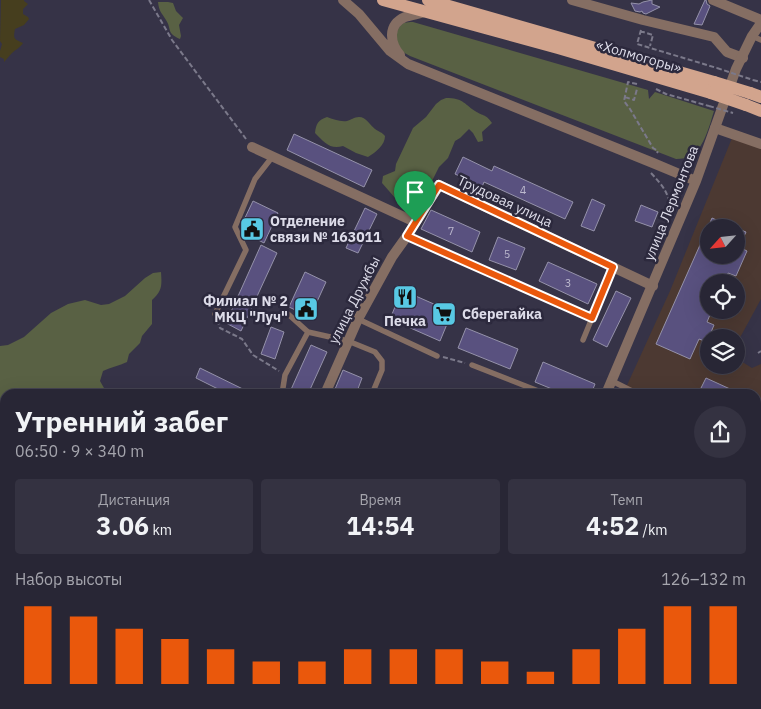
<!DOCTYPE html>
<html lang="ru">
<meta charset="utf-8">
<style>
:root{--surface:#282635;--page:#343241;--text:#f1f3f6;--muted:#a5a5ad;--line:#444350;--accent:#ea580c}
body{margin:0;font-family:"IBM Plex Sans",sans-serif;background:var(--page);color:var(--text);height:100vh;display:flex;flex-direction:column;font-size:19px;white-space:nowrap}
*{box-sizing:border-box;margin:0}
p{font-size:16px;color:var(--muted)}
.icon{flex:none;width:28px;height:28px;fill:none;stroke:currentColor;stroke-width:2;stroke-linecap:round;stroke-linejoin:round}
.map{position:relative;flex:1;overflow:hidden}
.side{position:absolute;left:0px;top:389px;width:761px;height:321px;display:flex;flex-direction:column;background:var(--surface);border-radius:15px 15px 0 0;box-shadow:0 5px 20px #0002,0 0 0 1px var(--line)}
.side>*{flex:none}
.needle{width:32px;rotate:243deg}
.tools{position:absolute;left:700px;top:219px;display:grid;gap:10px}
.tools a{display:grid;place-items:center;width:45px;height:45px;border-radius:50%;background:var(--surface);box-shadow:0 5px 20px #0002,0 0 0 1px var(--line);font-size:25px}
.pin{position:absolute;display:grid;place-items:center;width:42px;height:42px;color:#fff;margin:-51px -21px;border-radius:50% 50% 50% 0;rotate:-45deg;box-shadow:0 0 5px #0007}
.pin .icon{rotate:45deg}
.round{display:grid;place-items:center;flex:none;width:52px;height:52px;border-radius:26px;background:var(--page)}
.head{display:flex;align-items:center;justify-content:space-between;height:85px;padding:0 15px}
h1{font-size:28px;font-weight:700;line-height:38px}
.metrics{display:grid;grid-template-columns:repeat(3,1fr);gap:8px;height:85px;padding:5px 15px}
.metrics div{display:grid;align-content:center;border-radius:5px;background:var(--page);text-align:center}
.metrics b{font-size:25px;font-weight:700}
.metrics small{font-size:14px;font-weight:400}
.metrics p{font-size:14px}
.chart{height:140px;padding:10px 15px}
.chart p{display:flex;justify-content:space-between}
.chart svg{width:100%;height:90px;margin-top:5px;stroke:var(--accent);stroke-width:6}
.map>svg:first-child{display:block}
</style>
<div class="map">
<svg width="761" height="709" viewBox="0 0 761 709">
<rect width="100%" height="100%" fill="#363347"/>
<path fill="#4c3932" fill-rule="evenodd" d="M 732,138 L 761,147 L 761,299 L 736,345 L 736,338 L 709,338 L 709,365 L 736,365 L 736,358 L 752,368 L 761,364 L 761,658 L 756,667 L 756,394 L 623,394 L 670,291 ZM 709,228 L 736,228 L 736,255 L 709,255 ZM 709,282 L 736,282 L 736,310 L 709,310 Z
M 479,705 L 726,705 L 724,709 L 477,709 Z"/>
<path fill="#596144" d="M 158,2 L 168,2 L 173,3 L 176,11 L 183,18 L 179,25 L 181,36 L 180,39 C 166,33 172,29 166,20 C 161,12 159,11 158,2 Z
M 413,22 L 648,90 L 649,99 L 655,92 L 714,111 C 710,124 704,148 692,155 C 687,158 682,159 676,159 L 410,56 C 407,54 402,52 400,49 C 394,42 395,28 404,23 C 407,22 410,22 413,22 Z
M 446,98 C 463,98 463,103 475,111 C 484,117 485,113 492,123 L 482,132 L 483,141 L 478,142 L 473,133 L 469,129 L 460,138 L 455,141 L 448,158 L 439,167 L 431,183 L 416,193 L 408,201 L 402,202 L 396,199 L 382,183 L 383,176 L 395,171 L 396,164 L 413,128 L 426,117 L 436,104 L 441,100 Z
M 327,117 C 333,119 340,122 347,121 C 351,120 354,117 359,117 C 366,117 370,125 375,129 C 379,132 382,132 385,136 C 385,145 376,152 368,157 L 356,153 L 343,146 C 330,150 324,142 315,133 C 316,124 318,120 327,117 Z
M 161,272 C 162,286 162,291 152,300 L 152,324 L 142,336 L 140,343 L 129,354 L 127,362 C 119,366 111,367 103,371 L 100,381 L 104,388 L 103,394 L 5,394 L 5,533 L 0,537 L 0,346 L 8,345 L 24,337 L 51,313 L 68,304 L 85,300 L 101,305 L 109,304 L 125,296 L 145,278 L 153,273 Z
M 5,542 L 5,606 L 2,615 L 0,617 L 0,545 Z"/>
<path fill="#463e1e" d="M 1,0 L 24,0 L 24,1 L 28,4 L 23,9 L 23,14 L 28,17 L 29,19 L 24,25 L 15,29 C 13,39 14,39 23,43 C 20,48 16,49 12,53 C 9,56 7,59 4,62 L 4,59 L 0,57 L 0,51 L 2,44 L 0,41 Z"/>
<path fill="#055f65" stroke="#46848d" d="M 761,658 L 761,709 L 724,709 L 726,705 L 734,705 L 738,707 L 740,705 L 756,705 L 756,667 Z"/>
<path fill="#59517f" stroke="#9592aa" d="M 652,0 L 652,4 L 660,7 L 646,14 L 643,13 L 642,11 L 640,12 L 635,11 L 631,3 L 639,4 L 643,2 Z
M 705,0 L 706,0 L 707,4 L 710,6 L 702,25 L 694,24 Z
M 294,134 L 372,170 L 364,187 L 287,150 Z
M 463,157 L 492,171 L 494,166 L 573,202 L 565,219 L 484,182 L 482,187 L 455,174 Z
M 592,199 L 605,205 L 594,231 L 581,226 Z
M 253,201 L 278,213 L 264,243 L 243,232 L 247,224 L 243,222 Z
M 641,205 L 658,212 L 652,227 L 635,221 Z
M 365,208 L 377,214 L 358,253 L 346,248 Z
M 431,210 L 480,232 L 472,252 L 421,229 Z
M 712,218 L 734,228 L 709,228 L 709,255 L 736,255 L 736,228 L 746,232 L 739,247 L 747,251 L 736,276 L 728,273 L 724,282 L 709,282 L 709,310 L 712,310 L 707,322 L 714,325 L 707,342 L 699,339 L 690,359 L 656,344 Z
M 498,237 L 525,248 L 516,270 L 489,260 Z
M 261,245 L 277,253 L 241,331 L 226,323 Z
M 548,262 L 597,284 L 588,304 L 539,281 Z
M 305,272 L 326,282 L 310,317 L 289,307 Z
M 402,290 L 452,312 L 440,341 L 390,319 Z
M 616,291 L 631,298 L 607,347 L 593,340 Z
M 271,327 L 284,332 L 275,359 L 261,354 Z
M 466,328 L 518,349 L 510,369 L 458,348 Z
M 311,345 L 327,352 L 308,394 L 289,394 Z
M 543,362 L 595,384 L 591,394 L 564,394 L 535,382 Z
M 200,368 L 253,394 L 228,394 L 196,378 Z
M 343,370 L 362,378 L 356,394 L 333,394 Z
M 706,378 L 741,394 L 698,394 Z"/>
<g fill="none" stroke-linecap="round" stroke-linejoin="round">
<path stroke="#7b798a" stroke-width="2" stroke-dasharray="5 2.5" stroke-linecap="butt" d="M 149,0 L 172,40 L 246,139
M 641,30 L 637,44 L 717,68
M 640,31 L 653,35 L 650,46
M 753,80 L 761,82
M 637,84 L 628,82 L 624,101 L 630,109 L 653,148 L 658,151 L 657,153
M 656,89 L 666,94 L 709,106
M 625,97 L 634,100 L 637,89
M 651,173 C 665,188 668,193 672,212
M 217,320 L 220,328 L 242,339 L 253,355 L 279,371
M 758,353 L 761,351
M 443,357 L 465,363"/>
<path stroke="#856e63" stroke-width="5.5" d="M 752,36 L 761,40
M 407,236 L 592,318
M 215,314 L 246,250 L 235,227 L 255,179 L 273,156
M 288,314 L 308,332
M 358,319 L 437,356
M 583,340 L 613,267
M 472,365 L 546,394
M 612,381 L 638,394
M 191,393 L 192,394
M 282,394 L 285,375 L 308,332 L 348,341 L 375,352 L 382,361 L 382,370 L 372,394
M 756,449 L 761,451
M 756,551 L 761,540
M 686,705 L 697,709
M 469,706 L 479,709"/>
<path stroke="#856e63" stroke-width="10" d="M 572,0 L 643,20 L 714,37 L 727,52 L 743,58
M 713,0 L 761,20
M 715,128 L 761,144
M 252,147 L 415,222
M 325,394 L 358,319 L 392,257 L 407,236 L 439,185 L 653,286
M 190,709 L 192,705"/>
<path stroke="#856e63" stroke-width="10" d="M 343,0 L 359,14 L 390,51 L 408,64 L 653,163 L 696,181
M 400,55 C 390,43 387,25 405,17 C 411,15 418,14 425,12
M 606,394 L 696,181 L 736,69 L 752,36 L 761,23
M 467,709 L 469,705"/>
<path stroke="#d2a48d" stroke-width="12" d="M 383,0 L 558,48 L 711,93
M 428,0 L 714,82
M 750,93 L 761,97
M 746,105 L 761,111"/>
<path stroke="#7b798a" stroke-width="2" stroke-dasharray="5 2.5" stroke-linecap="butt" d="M 717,68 L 753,80
M 709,106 L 733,113"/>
<path stroke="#d2a48d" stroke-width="12" d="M 714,82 L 750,93
M 711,93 L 746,105"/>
</g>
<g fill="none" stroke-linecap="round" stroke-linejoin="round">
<defs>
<path id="route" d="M 439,185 L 613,267 L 592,318 L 407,236 Z"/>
</defs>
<use href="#route" stroke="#fff" stroke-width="10"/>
<use href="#route" stroke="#ea580c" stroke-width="6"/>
</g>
<defs>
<symbol id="civic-square" viewBox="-11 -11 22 22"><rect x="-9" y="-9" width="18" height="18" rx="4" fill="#58c9e4" stroke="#2c293d"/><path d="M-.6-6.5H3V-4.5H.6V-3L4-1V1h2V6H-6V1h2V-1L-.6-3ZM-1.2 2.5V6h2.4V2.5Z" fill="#111"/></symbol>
<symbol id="restaurant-square" viewBox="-11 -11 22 22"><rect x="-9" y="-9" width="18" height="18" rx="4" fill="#58c9e4" stroke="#2c293d"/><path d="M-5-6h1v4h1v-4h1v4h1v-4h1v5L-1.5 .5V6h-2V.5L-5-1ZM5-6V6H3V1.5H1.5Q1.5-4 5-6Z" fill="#111"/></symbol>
<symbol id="supermarket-square" viewBox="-11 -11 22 22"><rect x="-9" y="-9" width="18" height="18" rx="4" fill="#58c9e4" stroke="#2c293d"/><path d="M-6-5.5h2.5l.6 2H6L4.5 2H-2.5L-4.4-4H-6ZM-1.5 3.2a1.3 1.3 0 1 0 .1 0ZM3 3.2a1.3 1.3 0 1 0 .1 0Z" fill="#111"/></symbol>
</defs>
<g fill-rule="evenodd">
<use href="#civic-square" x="238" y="215" width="28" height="28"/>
<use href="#restaurant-square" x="391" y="283" width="28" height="28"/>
<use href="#civic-square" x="292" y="295" width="28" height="28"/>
<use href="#supermarket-square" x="430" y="300" width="28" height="28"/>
</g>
<g text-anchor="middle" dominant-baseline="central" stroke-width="5" stroke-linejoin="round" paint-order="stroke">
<g font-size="11" fill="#bcb9ce">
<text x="523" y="190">4</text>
<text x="451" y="231">7</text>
<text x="507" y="254">5</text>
<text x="568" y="283">3</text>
</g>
<g font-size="14" fill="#dddce9" stroke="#2c293d">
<text transform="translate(639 56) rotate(16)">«Холмогоры»</text>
<text transform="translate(505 201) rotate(25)">Трудовая улица</text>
<text transform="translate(671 203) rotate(-68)">улица Лермонтова</text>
<text transform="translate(354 300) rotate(-63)">улица Дружбы</text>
</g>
<g font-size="14" font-weight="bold" fill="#dddce9" stroke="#2c293d" text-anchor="start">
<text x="270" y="221">Отделение<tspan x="270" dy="16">связи № 163011</tspan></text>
<text x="288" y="301" text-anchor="end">Филиал № 2<tspan x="288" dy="16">МКЦ "Луч"</tspan></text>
<text x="462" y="314">Сберегайка</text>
<text x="405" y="321" text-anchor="middle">Печка</text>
</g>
</g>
</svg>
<div class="tools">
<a><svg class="needle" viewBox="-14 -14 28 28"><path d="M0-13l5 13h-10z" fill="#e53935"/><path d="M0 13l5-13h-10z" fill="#a5a5ad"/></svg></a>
<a><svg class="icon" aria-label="locate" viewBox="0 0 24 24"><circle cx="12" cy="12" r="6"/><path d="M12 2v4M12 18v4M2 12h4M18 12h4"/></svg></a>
<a><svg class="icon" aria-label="layers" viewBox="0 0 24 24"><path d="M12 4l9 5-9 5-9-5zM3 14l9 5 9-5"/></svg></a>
</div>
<div class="pin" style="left:415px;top:222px;background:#1e9e55"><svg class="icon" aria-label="arrive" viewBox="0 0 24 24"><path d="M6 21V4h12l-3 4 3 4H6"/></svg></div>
<section class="side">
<div class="head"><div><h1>Утренний забег</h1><p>06:50 · 9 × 340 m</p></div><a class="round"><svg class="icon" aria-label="share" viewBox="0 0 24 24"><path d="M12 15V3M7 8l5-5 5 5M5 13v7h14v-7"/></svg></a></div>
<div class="metrics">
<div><p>Дистанция</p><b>3.06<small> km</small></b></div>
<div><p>Время</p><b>14:54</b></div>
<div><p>Темп</p><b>4:52<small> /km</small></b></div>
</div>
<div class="chart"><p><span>Набор высоты</span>126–132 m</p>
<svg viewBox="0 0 160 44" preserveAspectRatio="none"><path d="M5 44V6M15 44V11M25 44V17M35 44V22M45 44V27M55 44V33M65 44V33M75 44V27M85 44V27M95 44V27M105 44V33M115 44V38M125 44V27M135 44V17M145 44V6M155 44V6"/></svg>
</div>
</section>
</div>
